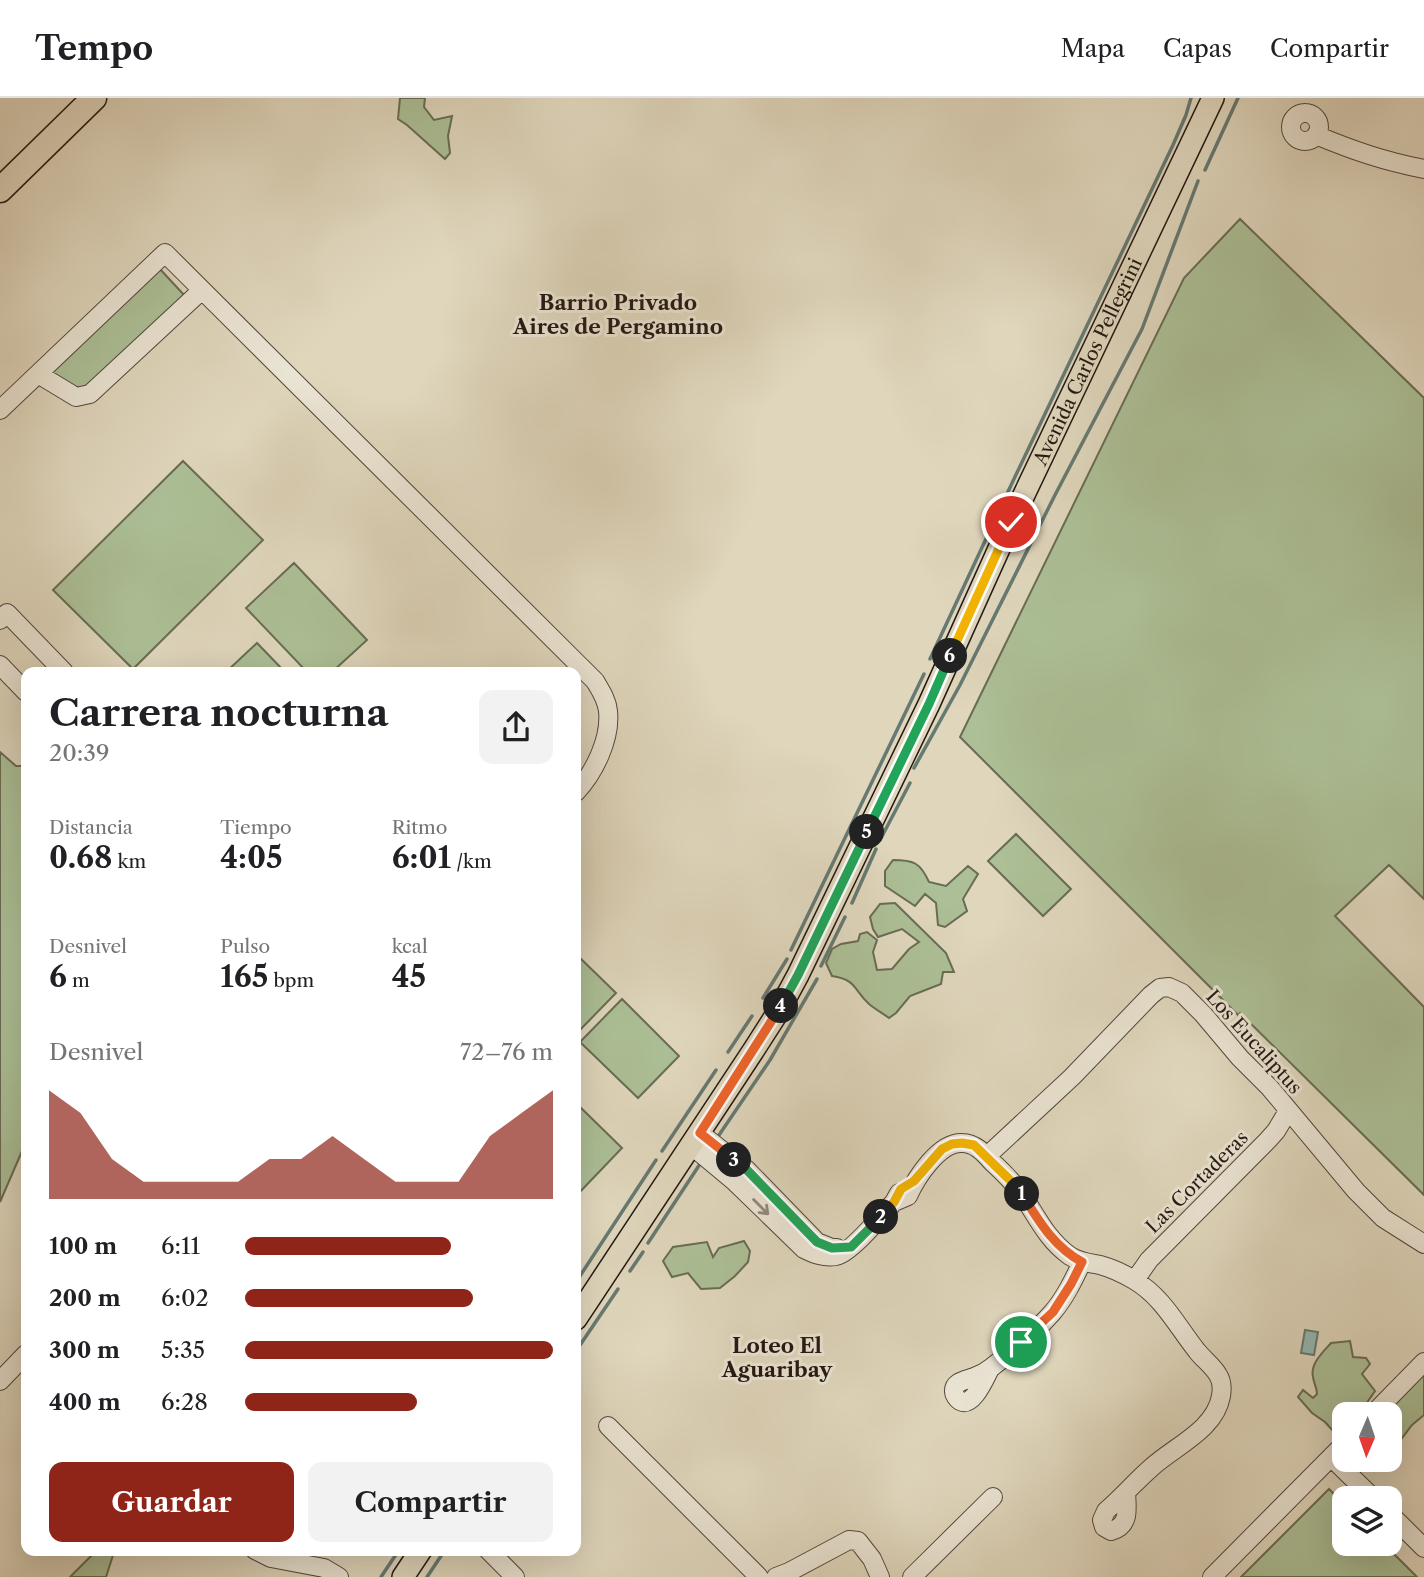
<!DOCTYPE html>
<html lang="es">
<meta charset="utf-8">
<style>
:root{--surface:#fff;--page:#f2f2f2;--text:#202124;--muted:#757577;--line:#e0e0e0;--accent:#8f2418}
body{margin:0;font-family:"Libre Caslon Text",serif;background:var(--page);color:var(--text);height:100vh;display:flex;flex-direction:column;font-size:26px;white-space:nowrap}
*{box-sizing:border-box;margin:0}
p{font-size:23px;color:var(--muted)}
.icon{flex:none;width:38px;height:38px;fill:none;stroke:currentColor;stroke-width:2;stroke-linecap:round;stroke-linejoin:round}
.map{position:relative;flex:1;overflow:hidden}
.details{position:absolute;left:21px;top:569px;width:560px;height:889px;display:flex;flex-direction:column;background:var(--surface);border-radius:14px;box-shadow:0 7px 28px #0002}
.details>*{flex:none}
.needle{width:46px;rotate:182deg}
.buttons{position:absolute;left:1332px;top:1304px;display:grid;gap:14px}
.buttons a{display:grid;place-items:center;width:70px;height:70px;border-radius:14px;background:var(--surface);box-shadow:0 7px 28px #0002;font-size:35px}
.pin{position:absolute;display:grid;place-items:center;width:60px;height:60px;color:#fff;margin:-30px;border:4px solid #fff;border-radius:50%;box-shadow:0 2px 7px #0007}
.km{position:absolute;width:35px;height:35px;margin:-18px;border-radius:50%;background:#222;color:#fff;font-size:19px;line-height:35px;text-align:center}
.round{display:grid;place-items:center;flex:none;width:74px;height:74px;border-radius:14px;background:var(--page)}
.head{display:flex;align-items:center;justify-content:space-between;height:119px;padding:0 28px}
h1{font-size:38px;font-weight:700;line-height:52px}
.metrics{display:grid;grid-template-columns:repeat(3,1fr);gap:10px;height:119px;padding:7px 28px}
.metrics div{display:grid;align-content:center}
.metrics b{font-size:30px;font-weight:700}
.metrics small{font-size:19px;font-weight:400}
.metrics p{font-size:19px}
.chart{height:196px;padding:14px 28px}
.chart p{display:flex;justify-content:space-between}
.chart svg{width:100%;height:126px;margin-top:7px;fill:var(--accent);opacity:.7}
.button{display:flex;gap:14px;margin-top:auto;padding:14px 28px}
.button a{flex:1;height:80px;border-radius:14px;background:var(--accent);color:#fff;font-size:28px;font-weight:700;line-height:80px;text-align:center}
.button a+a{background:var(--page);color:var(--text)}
ul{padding:0 28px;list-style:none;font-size:23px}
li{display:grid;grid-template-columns:112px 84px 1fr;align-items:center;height:52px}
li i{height:18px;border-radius:9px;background:var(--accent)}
header{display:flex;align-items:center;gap:42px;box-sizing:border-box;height:98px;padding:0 35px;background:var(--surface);border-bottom:2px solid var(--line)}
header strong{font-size:33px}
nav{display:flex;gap:38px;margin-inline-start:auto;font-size:24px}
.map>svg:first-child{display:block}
</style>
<header>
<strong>Tempo</strong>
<nav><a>Mapa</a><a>Capas</a><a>Compartir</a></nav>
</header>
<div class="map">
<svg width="1424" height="1479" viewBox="0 0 1424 1479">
<rect width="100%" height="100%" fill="#dfd6bc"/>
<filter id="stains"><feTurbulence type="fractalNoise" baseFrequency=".00286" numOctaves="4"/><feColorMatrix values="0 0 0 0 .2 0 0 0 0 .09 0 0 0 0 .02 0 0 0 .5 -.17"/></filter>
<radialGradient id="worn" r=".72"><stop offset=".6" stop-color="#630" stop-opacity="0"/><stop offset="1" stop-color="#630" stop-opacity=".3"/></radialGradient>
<path fill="#acbf96" stroke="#686c54" stroke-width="2" d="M 400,0 L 425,0 L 424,9 L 434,22 L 452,18 L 448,38 L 450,55 L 445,61 L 407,27 L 398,21 Z
M 1240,121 L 1424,300 L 1424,801 L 1389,767 L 1335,818 L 1424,909 L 1424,1097 L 1240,915 L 1238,917 L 960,639 L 1184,180 Z
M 159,170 L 185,198 L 90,290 L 79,292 L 49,274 Z
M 183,363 L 263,442 L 133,571 L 53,492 Z
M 294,465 L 367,542 L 332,574 L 307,574 L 246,510 Z
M 257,545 L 285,574 L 226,574 Z
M 0,654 L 16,668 L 26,668 L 26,1044 L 0,1104 Z
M 1016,736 L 1071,791 L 1043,818 L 988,763 Z
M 893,762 C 913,762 920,764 929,784 L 946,788 L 968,768 L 978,776 L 963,801 L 967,813 L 945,829 L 938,827 L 936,805 L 925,796 L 915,808 L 885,788 L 885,773 Z
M 895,805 L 946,855 L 954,874 L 943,874 L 941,886 L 910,898 L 896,915 L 889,920 C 882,915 875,911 869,906 C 853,891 857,882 832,878 L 826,865 L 832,851 L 841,846 L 858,843 L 860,836 L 867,834 L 877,842 L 873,854 L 877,872 L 892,871 L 909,851 L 919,844 L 902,831 L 878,839 L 873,831 L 870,819 L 880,806 Z
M 576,856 L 616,895 L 576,936 Z
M 622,901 L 679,958 L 638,1000 L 580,944 Z
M 576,1005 L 622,1050 L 576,1098 Z
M 744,1143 L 750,1153 L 748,1164 L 735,1178 L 720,1190 L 701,1191 L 688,1175 L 672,1179 L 663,1163 L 673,1149 L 707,1144 L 713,1159 L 719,1150 Z
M 1350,1243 L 1353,1259 L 1366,1260 L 1370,1266 L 1362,1276 L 1375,1293 L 1359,1316 L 1344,1316 L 1344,1324 L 1334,1334 L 1325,1324 L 1312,1315 L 1298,1299 L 1303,1292 L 1313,1300 L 1317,1296 C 1317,1290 1314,1286 1313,1279 C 1310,1266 1322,1255 1331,1245 Z
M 1424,1275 L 1424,1317 L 1412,1327 L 1390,1356 L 1390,1316 L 1386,1316 Z
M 1361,1362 L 1386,1362 L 1380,1373 L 1371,1373 Z
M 1329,1391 L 1344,1406 L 1344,1446 L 1384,1446 L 1417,1479 L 1241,1479 Z
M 96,1453 L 112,1453 L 114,1454 L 106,1479 L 70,1479 Z"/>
<path fill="#93b9b2" stroke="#667972" stroke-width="2" d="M 1305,1232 L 1318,1234 L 1314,1257 L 1301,1255 Z"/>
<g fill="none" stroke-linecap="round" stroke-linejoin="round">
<path stroke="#667972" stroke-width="3.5" d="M 1205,72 L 1238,0
M 930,561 L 1013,383 L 1173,47 L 1186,17 L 1191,0
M 914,670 L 960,587 L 1055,397 L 1142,231 L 1198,83
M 880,742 L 910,685
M 852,805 L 876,751
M 791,852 L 924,576
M 821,868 L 845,819
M 763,900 L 787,861
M 728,954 L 752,918
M 717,1040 L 770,962 L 817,881
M 662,1053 L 716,972
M 648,1145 L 700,1066
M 630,1173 L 643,1154
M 576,1184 L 656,1062
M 576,1253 L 618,1191
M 381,1479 L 399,1452
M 427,1479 L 445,1452"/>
<defs>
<path id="minor" d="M1291 29a14 14 0 1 1 28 0a14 14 0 1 1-28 0Z
M 1316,37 C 1354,53 1384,63 1424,71
M 38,276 L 76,299 L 90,296 L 202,192
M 0,312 L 165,155 L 595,583 C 601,593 607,602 608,613 C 611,641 594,675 576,694
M 0,522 L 7,515 L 64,574
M 0,567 L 26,594
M 700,1035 L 746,1071 L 817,1144 L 832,1150 L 837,1150
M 692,1048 L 734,1083 L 804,1151 C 814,1156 824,1160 836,1158 C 851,1155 882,1117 894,1104 L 899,1095
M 987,1058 L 1072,979 L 1151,897 L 1160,890 L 1169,889 L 1182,895 L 1203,916 L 1240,960 L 1270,990 L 1356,1093 L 1383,1120 L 1424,1146
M 894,1104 L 908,1098 C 916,1080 939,1044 962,1045 C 975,1045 984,1055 992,1064 C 1003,1074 1013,1084 1021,1095 C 1036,1117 1047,1142 1070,1158 C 1079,1164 1089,1165 1100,1167 C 1111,1170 1124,1176 1134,1182 C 1163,1199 1177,1228 1197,1253 C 1203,1261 1213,1268 1218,1277 C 1222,1283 1222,1292 1221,1298 C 1215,1332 1175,1348 1152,1369 C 1136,1383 1122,1399 1106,1413 L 1102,1422 L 1104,1429 L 1111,1433 C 1130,1428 1127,1411 1126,1395
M 1135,1182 L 1149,1162 L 1268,1042 L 1276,1033 L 1288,1013
M 990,1271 C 985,1280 973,1310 960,1303 C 957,1301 954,1297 954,1294 C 953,1283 967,1282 974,1279 C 980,1277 987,1273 992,1269 C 1013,1253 1035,1234 1052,1215 C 1065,1200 1074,1181 1082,1164
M 0,1283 L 26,1256
M 1373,1316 L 1424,1264
M 608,1328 L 759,1479
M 1331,1359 L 1373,1400
M 1390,1416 L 1424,1450
M 255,1452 L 271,1460 L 324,1470 L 339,1479
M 488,1452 L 515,1479
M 776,1479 L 789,1474 L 849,1442 L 858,1443 L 872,1461 L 880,1479
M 912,1479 L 993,1399
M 1212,1479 L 1344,1346"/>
<g id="major">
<path id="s1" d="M 576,1221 L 755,950 L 778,914 L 798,877 L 929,606 L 1011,424 L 1213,0"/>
<path d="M 403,1479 L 421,1452"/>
</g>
<path id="highway" d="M 0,92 L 94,0"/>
</defs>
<use href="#minor" stroke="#52483d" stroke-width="20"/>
<use href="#major" stroke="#231813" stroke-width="24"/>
<use href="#highway" stroke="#231813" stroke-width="27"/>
<use href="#minor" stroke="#eae4d3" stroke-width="18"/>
<use href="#major" stroke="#dfd6bc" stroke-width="21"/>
<use href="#highway" stroke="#dfd6bc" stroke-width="24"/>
</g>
<defs><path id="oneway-shaft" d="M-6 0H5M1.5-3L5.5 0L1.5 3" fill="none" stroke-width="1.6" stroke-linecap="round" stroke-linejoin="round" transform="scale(1.75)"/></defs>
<use stroke="#90887d" href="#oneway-shaft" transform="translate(761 1109) rotate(45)"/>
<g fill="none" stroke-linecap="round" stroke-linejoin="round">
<defs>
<path id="split-1" d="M 1021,1244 L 1053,1214 L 1071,1186 L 1082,1164 C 1053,1148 1039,1123 1022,1096"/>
<path id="split-2" d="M 881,1119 L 894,1104 L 901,1091 L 914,1083 L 942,1051 L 952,1046 L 962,1045 L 974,1047 L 1013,1085 L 1022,1096"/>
<path id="split-3" d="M 734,1062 L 746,1071 L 817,1144 L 832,1150 L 851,1149 L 881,1119"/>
<path id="split-4" d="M 734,1062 L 700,1035 L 781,908"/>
<path id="split-5" d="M 781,908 L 798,877 L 867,734"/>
<path id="split-6" d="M 867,734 L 929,606 L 950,558"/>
<path id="split-7" d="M 950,558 L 1011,424"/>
</defs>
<use href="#split-1" stroke="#fff" stroke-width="14"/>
<use href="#split-2" stroke="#fff" stroke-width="14"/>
<use href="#split-3" stroke="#fff" stroke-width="14"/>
<use href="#split-4" stroke="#fff" stroke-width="14"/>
<use href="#split-5" stroke="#fff" stroke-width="14"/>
<use href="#split-6" stroke="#fff" stroke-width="14"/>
<use href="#split-7" stroke="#fff" stroke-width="14"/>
<use href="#split-1" stroke="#f0652b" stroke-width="9"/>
<use href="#split-2" stroke="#f5b400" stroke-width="9"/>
<use href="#split-3" stroke="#22a559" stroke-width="9"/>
<use href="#split-4" stroke="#f0652b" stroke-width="9"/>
<use href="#split-5" stroke="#22a559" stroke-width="9"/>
<use href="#split-6" stroke="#22a559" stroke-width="9"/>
<use href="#split-7" stroke="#f5b400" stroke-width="9"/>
</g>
<g text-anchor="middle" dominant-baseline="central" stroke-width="6" stroke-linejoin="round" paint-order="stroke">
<g font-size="19" fill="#231813" stroke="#eae4d3">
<text stroke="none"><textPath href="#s1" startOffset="1088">Avenida Carlos Pellegrini</textPath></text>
<text transform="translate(1254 944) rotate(48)">Los Eucaliptus</text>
<text transform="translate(1197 1084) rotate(-45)">Las Cortaderas</text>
</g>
<g font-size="21" font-weight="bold" fill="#231813" stroke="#eae4d3">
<text x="618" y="204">Barrio Privado<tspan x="618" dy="24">Aires de Pergamino</tspan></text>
<text x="777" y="1247">Loteo El<tspan x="777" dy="24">Aguaribay</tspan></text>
</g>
</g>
<rect width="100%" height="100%" filter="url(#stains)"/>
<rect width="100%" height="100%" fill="url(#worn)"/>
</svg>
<div class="buttons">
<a><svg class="needle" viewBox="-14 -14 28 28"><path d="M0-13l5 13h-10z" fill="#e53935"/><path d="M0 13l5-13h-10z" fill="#757577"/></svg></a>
<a><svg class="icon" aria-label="layers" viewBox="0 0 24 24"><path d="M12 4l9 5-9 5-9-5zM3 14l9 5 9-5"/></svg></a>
</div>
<div class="pin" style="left:1021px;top:1244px;background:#1e9e55"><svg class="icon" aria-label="arrive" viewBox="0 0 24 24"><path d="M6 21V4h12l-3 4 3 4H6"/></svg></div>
<div class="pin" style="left:1011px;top:424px;background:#d93025"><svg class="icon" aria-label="check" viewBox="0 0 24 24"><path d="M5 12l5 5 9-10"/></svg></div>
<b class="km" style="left:1022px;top:1096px">1</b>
<b class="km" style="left:881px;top:1119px">2</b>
<b class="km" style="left:734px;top:1062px">3</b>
<b class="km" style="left:781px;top:908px">4</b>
<b class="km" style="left:867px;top:734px">5</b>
<b class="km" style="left:950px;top:558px">6</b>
<section class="details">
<div class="head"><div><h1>Carrera nocturna</h1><p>20:39</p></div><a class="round"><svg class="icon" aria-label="share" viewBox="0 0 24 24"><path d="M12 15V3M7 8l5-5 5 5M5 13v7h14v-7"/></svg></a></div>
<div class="metrics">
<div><p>Distancia</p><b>0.68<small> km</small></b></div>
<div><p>Tiempo</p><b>4:05</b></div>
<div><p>Ritmo</p><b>6:01<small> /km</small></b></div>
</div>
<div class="metrics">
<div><p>Desnivel</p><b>6<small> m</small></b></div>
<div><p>Pulso</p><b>165<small> bpm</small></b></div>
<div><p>kcal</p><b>45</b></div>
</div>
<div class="chart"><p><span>Desnivel</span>72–76 m</p>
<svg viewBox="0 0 160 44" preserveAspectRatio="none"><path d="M0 44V6L10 14L20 30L30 38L40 38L50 38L60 38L70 30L80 30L90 22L100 30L110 38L120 38L130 38L140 22L150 14L160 6V44z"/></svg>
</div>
<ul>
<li><b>100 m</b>6:11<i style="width:67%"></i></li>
<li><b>200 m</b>6:02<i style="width:74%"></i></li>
<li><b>300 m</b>5:35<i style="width:100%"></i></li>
<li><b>400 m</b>6:28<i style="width:56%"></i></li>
</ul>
<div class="button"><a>Guardar</a><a>Compartir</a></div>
</section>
</div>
